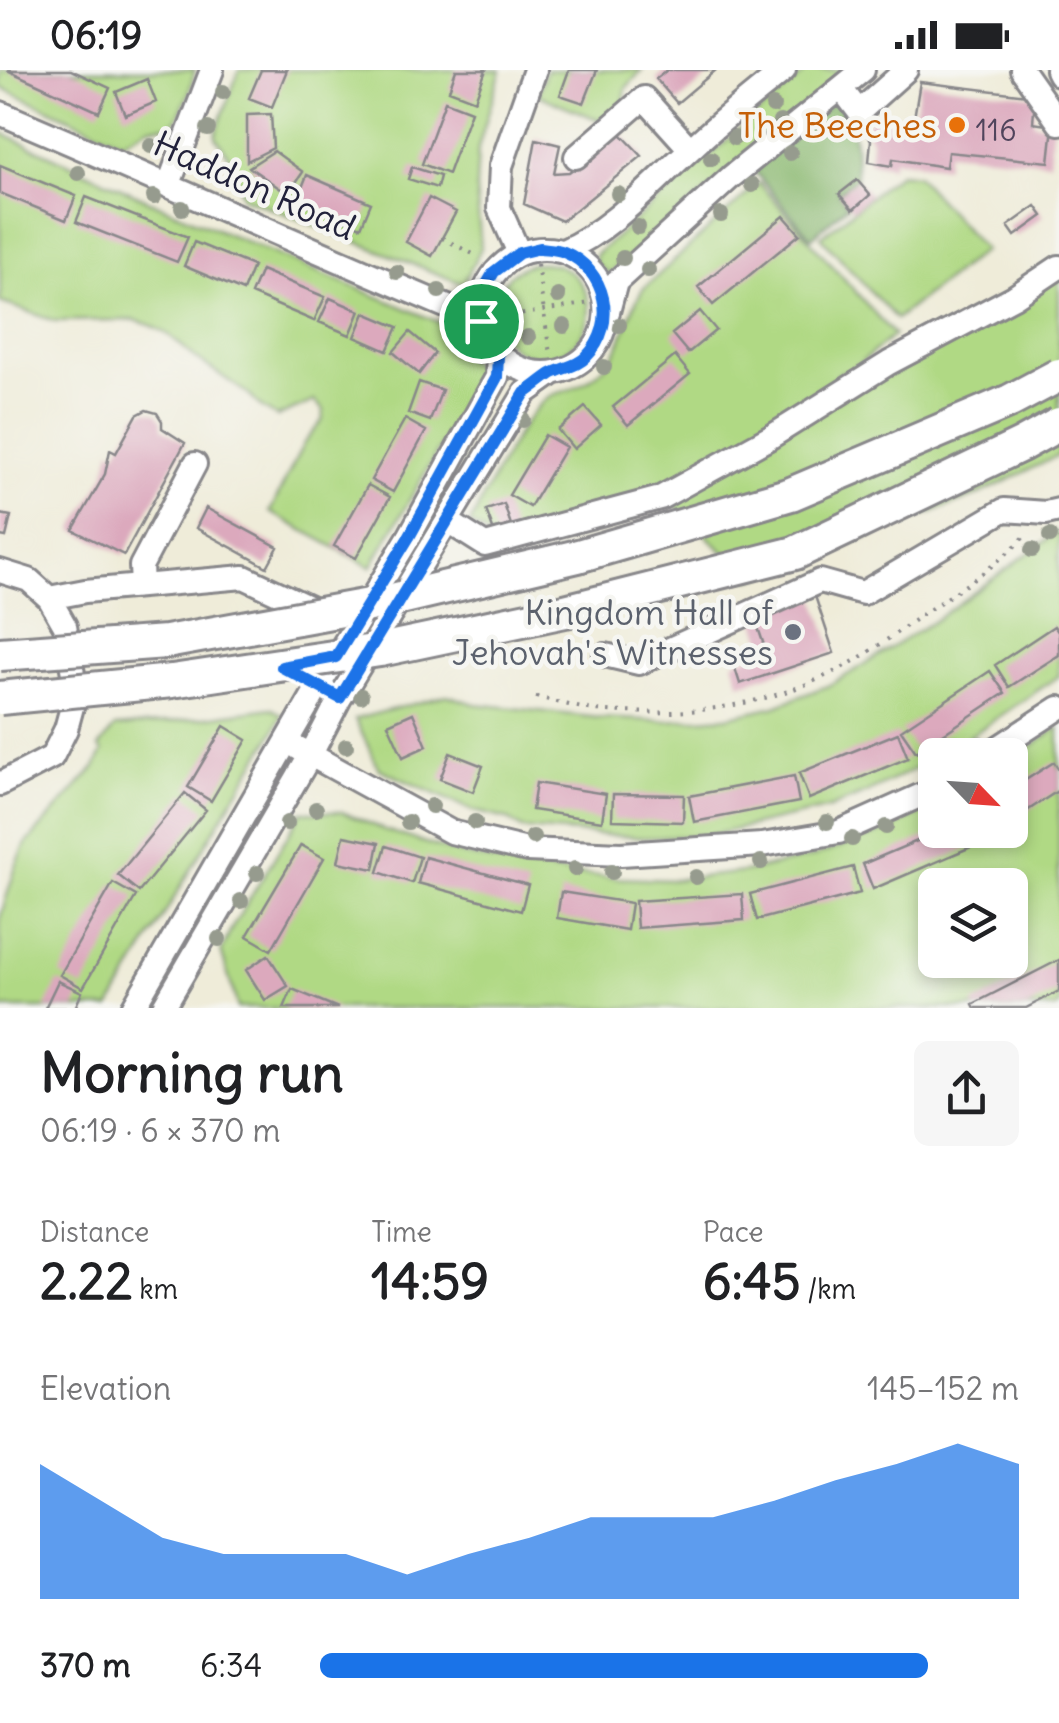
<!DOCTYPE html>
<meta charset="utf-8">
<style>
:root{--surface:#fff;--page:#f6f6f6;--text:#202124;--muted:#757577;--accent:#1a73e8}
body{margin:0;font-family:Delius,sans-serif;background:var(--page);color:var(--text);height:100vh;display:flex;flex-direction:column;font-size:38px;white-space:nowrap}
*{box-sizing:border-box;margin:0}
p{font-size:32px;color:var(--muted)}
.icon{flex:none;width:55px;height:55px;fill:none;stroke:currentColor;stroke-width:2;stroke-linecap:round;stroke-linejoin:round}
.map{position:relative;height:938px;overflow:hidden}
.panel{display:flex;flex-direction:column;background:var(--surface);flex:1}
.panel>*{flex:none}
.needle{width:65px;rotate:115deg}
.fabs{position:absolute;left:918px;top:668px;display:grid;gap:20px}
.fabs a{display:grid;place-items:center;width:110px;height:110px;border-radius:15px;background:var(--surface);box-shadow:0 5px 15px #0003;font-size:50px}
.pin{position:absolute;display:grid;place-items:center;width:85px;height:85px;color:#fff;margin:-42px;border:5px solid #fff;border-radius:50%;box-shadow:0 2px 10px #0007}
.round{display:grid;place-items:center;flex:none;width:105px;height:105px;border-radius:15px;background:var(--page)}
.head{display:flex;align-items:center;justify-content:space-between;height:170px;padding:0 40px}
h1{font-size:55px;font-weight:700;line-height:75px}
.figures{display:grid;grid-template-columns:repeat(3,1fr);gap:15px;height:170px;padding:10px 40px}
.figures div{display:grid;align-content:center}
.figures b{font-size:50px;font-weight:700}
.figures small{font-size:28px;font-weight:400}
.figures p{font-size:28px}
.chart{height:280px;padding:20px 40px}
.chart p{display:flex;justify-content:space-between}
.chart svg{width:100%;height:180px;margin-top:10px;fill:var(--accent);opacity:.7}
ul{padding:0 40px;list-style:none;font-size:32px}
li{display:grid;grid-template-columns:160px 120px 1fr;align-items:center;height:75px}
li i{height:25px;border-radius:12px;background:var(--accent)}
.status{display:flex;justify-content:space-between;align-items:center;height:70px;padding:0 50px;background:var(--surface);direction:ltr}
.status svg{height:28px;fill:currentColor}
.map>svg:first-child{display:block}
</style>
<div class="status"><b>06:19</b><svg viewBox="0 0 49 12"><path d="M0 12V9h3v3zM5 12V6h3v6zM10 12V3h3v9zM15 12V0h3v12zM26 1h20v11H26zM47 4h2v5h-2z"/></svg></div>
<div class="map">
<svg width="1059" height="938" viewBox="0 0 1059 938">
<rect width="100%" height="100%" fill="#f6f6f2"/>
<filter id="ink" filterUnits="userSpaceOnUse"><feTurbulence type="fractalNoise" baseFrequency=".01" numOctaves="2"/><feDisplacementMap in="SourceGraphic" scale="20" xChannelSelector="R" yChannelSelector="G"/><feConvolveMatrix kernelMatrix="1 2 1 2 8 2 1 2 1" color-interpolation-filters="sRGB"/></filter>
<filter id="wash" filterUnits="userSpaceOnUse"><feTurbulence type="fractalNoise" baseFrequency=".0048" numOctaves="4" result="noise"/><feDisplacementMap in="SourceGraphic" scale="40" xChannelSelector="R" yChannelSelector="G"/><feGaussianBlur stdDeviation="2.25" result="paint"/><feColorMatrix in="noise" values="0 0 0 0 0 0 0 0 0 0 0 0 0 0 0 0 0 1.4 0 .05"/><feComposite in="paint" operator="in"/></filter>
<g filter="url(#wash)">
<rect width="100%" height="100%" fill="#efecd9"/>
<path fill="#b0d984" stroke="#697e60" stroke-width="2.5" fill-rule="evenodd" d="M 0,0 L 195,0 L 189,23 L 177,50 L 170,55 L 149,57 L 122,72 L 0,17 Z
M 239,0 L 501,0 L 478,78 L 476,119 L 481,178 L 463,214 L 243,127 L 230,88 L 216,67 L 216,63 Z
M 546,0 L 642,0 L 626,18 L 624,33 L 604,52 L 538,25 Z
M 808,0 L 851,0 L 609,204 L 595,193 L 595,185 Z
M 0,62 L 147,130 L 455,259 L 469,289 L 478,302 L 477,313 L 371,497 L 270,442 L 304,373 L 322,351 L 324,340 L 314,331 L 277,347 L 261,337 L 248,324 L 197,289 L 169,265 L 150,255 L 134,250 L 55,251 L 0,232 Z
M 899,103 L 917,105 L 984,180 L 896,249 L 821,167 Z
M 759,113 L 894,265 L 847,304 L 843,301 L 798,338 L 666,419 L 497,472 L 470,453 C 490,417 517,353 547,328 C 553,323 560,323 568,320 C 582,315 596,306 606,295 C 626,273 627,243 643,219 Z
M495 240a47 47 0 1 1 94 0a47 47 0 1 1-94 0Z
M 1059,202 L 1059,385 L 978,425 L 752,509 L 666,427 Z
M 515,308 L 522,312 L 419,490 L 410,487 Z
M 1059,461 L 1059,606 L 969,667 L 941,685 L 935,685 L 935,689 L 864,724 L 830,738 L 711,765 L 646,768 L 522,759 L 507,749 L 474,741 L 379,699 L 355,649 L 447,625 L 475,634 L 495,636 L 600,648 L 664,651 L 726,647 L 775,636 L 827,616 L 854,601 L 937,549 Z
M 271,638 L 282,645 L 273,664 C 217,754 163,846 110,938 L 0,938 L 0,848 L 16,796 L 26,774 L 95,697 L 103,681 L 99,677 L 115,657 L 156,654 Z
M 1059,657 L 1059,936 L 1055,938 L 238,938 L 221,881 L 233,856 L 302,742 L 342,742 L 385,760 L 463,785 L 553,801 L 617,808 L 672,810 L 744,802 L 812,787 L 885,761 L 935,736 L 935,760 L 1010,760 L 1010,691 ZM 935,815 L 1010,815 L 1010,890 L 935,890 Z
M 279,708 L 284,712 L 182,889 L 176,885 Z"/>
<path fill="#8cb972" stroke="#576e56" stroke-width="2.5" d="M 835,29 C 857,61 856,70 856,108 L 838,123 L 848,135 L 811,168 L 754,101 Z"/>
<g id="blocks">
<path fill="#dca9bd" d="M 7,0 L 71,0 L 110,18 L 99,42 Z
M 261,0 L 287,0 L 272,37 L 249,28 Z
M 456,0 L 486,0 L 475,30 L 449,20 Z
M 569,0 L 597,0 L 584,33 L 560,25 Z
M 667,0 L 716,0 L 677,33 L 656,9 Z
M 147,9 L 156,32 L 125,45 L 116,22 Z
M 920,12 L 1035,26 L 1033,53 L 1053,56 L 1049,92 L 948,82 L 946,97 L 893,89 L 892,96 L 869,92 L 871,70 L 864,58 L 874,48 L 913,54 Z
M 445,31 L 471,41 L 448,104 L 422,94 Z
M 271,44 L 273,78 L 247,91 L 247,45 Z
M 620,63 L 642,86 L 562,151 L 524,134 L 536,69 L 560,75 L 554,103 L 569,102 Z
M 274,81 L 303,102 L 288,124 L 249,97 Z
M 0,95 L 76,126 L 66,150 L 0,123 Z
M 412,97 L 440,106 L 437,118 L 408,109 Z
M 307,105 L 371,133 L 361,157 L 297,130 Z
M 857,110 L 870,125 L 853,140 L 839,124 Z
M 86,127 L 188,167 L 177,192 L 76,152 Z
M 429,128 L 456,142 L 432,186 L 406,172 Z
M 1036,136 L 1043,146 L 1015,166 L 1008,156 Z
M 784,146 L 800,164 L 713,235 L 698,217 Z
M 194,172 L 253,196 L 243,221 L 184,196 Z
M 261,200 L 325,227 L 314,251 L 251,224 Z
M 330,228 L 360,241 L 350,265 L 319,252 Z
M 700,241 L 716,260 L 688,283 L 672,264 Z
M 365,243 L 398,257 L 387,281 L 355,267 Z
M 410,262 L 435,283 L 419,304 L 393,282 Z
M 675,286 L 690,304 L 628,355 L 613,337 Z
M 419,312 L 442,320 L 430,351 L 408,343 Z
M 585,337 L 601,355 L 574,379 L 558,360 Z
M 146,340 L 157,343 L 162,351 L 162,358 L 185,373 L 124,485 L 73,460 L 105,404 L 110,380 L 116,383 L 137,345 Z
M 405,349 L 426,361 L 393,422 L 371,410 Z
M 545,365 L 566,377 L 530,437 L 509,425 Z
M 368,415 L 390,427 L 356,488 L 334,476 Z
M 504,434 L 514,464 L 497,470 L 486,440 Z
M 206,438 L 278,477 L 267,497 L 196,458 Z
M 0,444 L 11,446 L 6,467 L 0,466 Z
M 814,523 L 834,583 L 740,614 L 733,592 L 766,581 L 753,543 Z
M 1054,556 L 1059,563 L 1059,585 L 1009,617 L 995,595 Z
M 990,601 L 1005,623 L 916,682 L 901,660 Z
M 413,643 L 427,676 L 403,687 L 388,654 Z
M 224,656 L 247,670 L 211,731 L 188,717 Z
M 898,663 L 908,688 L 809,729 L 799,703 Z
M 450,683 L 483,696 L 473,722 L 440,709 Z
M 1054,692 L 1059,700 L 1059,720 L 1010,752 L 1010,720 Z
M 794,706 L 799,732 L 694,752 L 689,726 Z
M 536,713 L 606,724 L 602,751 L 532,740 Z
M 185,723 L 206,740 L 139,822 L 118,805 Z
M 613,724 L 684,725 L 683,752 L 612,750 Z
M 943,760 L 964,760 L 971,777 L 873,819 L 863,794 Z
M 970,760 L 997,760 L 978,772 Z
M 344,766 L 379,773 L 374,799 L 338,792 Z
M 301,775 L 324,788 L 271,880 L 247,866 Z
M 386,776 L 420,787 L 412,813 L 378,802 Z
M 425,787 L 528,815 L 521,841 L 418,813 Z
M 853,797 L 860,823 L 757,850 L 750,824 Z
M 113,813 L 136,826 L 83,918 L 60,905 Z
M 561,822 L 631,833 L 627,860 L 557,848 Z
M 742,824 L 744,850 L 637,858 L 635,831 Z
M 268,885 L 288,916 L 265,930 L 246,900 Z
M 1059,890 L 1059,921 L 1026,938 L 975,938 L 973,934 Z
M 58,911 L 82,922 L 75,938 L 45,938 Z
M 292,919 L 338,938 L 284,938 Z"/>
</g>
</g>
<g filter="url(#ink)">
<use href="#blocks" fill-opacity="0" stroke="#88878a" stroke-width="2.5"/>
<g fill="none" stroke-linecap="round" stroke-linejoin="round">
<defs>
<path id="minor" d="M 1022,0 L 1059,53
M 1057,0 L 1059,4
M 841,18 L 859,42 L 906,0
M 0,43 C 161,111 320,184 481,251
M 576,87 L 644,28 L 690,79
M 169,114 L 212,0
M482 241a62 62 0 1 1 124 0a62 62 0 1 1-124 0Z
M 563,181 C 614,159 653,112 695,75 C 723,49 754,25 784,0
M 519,183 L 499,138 L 501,96 L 535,0
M 608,242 L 616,212 L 731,107 L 863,0
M 447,451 L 485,475 L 660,428 L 769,368 L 889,293 L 1014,227 L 1059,197
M 0,501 L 29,510 L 49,528 L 65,556 L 76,622 L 66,659 L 52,687 L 0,714
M 142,516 L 141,496 L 195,394
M 49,528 L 85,521 L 244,507 L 325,545
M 605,585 L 639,593 L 820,511 L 863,523 L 1004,440 L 1046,443 L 1059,440
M 298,678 L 451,762 L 527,780 L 621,784 L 762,775 L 839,762 L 935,719
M 987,685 L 1059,638
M 133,938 L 318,617 L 409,467 L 497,307 L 498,285
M 163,938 L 311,684 L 340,628 L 525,323 L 553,303"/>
</defs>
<use href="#minor" stroke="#88878a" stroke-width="28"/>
<path stroke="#88878a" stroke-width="4" stroke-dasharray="2.5 8" stroke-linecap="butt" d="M 442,168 L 477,186
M 537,194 L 550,284
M 501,248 L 590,233
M 536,627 C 555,631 576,638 596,640 C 683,648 769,638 847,595 C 874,580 899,561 923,544 C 959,519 996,497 1026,465"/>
<use href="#minor" stroke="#fff" stroke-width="22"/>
<defs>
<path id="highway-bridge" d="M 0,584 L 166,572 L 375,534 L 578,486 L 791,424 L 1010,331 L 1059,305
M 0,628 L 172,611 L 380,580 L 565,541 L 795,483 L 1021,375 L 1059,354"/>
</defs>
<use href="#highway-bridge" stroke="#88878a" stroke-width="38" stroke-linecap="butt"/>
<use href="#highway-bridge" stroke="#fff" stroke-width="32"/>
</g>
<g fill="#969b8e">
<circle cx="223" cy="22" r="8"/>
<circle cx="773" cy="36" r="8"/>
<circle cx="780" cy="52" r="8"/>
<circle cx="824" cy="58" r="8"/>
<circle cx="208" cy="59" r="8"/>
<circle cx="734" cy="68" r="8"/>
<circle cx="151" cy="76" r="8"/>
<circle cx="790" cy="83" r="8"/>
<circle cx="711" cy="89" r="8"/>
<circle cx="78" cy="103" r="8"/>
<circle cx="752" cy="115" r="8"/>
<circle cx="618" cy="124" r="8"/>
<circle cx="154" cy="127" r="8"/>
<circle cx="182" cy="138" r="8"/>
<circle cx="721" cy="145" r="8"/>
<circle cx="638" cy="157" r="8"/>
<circle cx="623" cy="188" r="8"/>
<circle cx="648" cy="200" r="8"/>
<circle cx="397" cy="202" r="8"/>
<circle cx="439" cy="221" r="8"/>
<circle cx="558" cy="226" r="8"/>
<circle cx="619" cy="255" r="8"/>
<circle cx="564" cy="256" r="8"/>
<circle cx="528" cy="267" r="8"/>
<circle cx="478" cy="286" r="8"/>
<circle cx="604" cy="297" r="8"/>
<circle cx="523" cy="350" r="8"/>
<circle cx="1050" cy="466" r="8"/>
<circle cx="1032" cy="480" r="8"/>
<circle cx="361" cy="626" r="8"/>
<circle cx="980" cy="674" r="8"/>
<circle cx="346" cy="676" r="8"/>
<circle cx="432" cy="736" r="8"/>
<circle cx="316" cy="739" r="8"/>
<circle cx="408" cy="752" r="8"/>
<circle cx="475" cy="752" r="8"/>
<circle cx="827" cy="752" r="8"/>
<circle cx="287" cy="753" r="8"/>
<circle cx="886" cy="757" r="8"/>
<circle cx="533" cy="767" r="8"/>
<circle cx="852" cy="769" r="8"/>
<circle cx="761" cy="792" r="8"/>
<circle cx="575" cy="799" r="8"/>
<circle cx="612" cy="802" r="8"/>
<circle cx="257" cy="803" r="8"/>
<circle cx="696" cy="807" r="8"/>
<circle cx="241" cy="831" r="8"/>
<circle cx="219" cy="869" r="8"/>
</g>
</g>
<g fill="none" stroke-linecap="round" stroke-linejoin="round" filter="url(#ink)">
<defs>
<path id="route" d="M 540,178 C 548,179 557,179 564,182 C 606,199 619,254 586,287 C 578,296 562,298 551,304 C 542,310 534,317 525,323 L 340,628 L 282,597 L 336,587 L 409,467 L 497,307 L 498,285 L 481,251 L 487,214 L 494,202 L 519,183 Z"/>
</defs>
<use href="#route" stroke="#fff" stroke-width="20"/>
<use href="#route" stroke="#1a73e8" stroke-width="12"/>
</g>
<circle fill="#e8710a" stroke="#f6f6f2" stroke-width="4" cx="957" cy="55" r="10"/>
<circle fill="#6b7280" stroke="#f6f6f2" stroke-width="4" cx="793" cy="562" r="10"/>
<g text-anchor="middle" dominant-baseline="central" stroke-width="9" stroke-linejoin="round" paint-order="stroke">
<g font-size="30" fill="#50445c">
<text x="996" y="60">116</text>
</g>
<g font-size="35" fill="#c56008" stroke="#f6f6f2" text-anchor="end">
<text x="937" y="55">The Beeches</text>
</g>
<g font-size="35" fill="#22223b" stroke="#f6f6f2">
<text transform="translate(255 115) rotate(24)">Haddon Road</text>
</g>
<g font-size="35" fill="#5b616d" stroke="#f6f6f2" text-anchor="end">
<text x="773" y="542">Kingdom Hall of<tspan x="773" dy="40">Jehovah's Witnesses</tspan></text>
</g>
</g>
</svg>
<div class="fabs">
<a><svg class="needle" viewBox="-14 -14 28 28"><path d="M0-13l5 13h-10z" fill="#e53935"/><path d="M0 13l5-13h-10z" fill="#757577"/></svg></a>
<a><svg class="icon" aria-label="layers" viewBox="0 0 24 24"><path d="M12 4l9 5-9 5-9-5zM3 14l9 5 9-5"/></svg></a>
</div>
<div class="pin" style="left:481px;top:251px;background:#1e9e55"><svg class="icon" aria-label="arrive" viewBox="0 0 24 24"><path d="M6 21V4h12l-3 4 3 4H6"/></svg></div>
</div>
<section class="panel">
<div class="head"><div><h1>Morning run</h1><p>06:19 · 6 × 370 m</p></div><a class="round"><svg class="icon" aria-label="share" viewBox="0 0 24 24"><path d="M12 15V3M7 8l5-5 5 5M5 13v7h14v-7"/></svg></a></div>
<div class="figures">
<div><p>Distance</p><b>2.22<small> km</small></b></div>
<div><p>Time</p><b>14:59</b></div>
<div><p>Pace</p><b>6:45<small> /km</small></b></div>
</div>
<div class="chart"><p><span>Elevation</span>145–152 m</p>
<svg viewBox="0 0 160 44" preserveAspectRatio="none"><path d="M0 44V11L10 20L20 29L30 33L40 33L50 33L60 38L70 33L80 29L90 24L100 24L110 24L120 20L130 15L140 11L150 6L160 11V44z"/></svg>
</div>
<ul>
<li><b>370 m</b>6:34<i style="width:87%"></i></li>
</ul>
</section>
